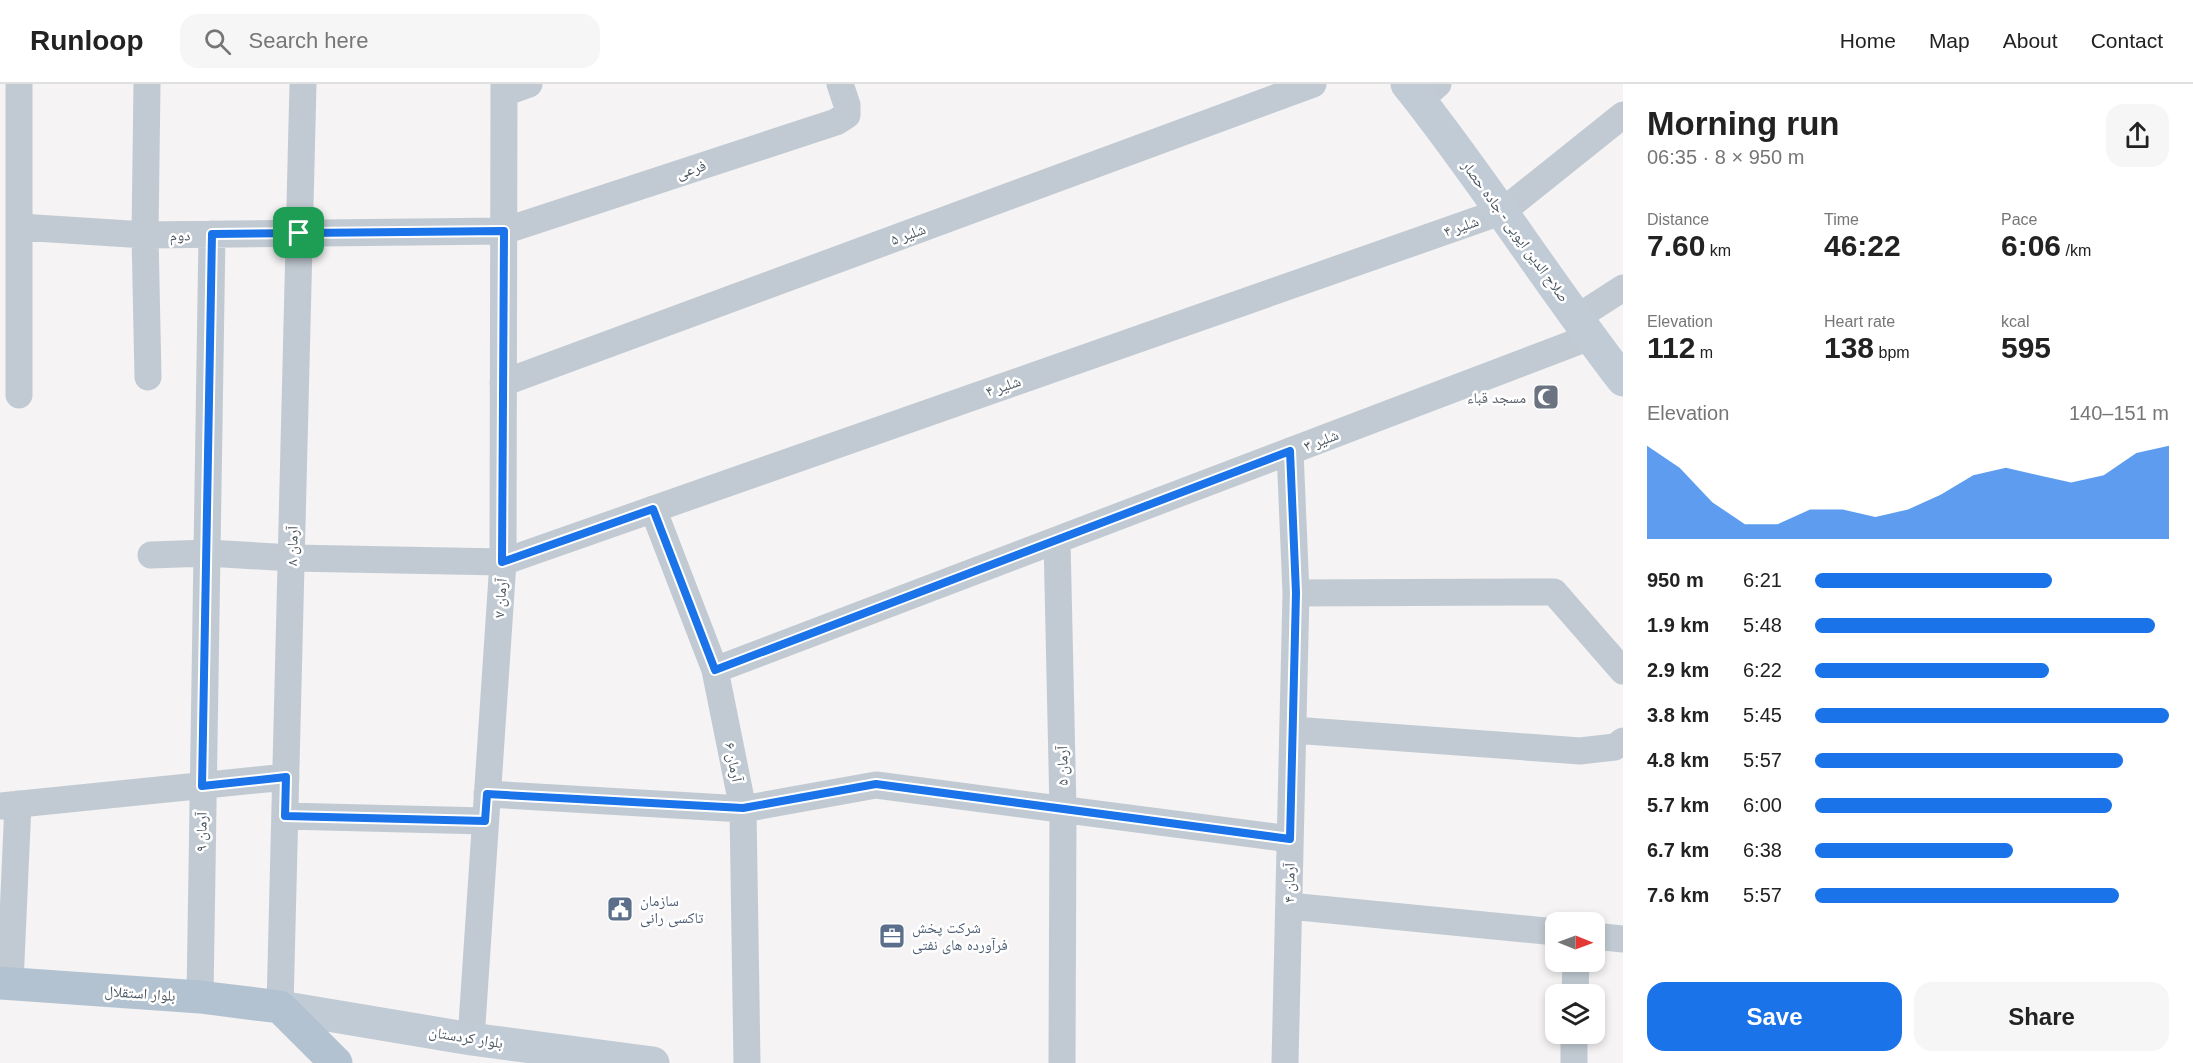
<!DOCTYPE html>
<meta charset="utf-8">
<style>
:root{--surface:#fff;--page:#f6f6f6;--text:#222;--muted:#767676;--line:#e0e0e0;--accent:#1a73e8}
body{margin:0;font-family:Helvetica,"Noto Naskh Arabic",sans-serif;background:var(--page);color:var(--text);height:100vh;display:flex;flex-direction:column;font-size:22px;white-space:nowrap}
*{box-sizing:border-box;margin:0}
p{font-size:20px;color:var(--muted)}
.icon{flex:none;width:33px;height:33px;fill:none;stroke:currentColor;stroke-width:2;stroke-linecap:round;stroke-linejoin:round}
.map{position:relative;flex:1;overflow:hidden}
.side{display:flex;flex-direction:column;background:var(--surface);width:570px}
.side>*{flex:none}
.needle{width:39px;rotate:91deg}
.controls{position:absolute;left:1545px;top:828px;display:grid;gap:12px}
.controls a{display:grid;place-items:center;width:60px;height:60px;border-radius:12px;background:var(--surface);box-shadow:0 3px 9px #0003;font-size:30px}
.pin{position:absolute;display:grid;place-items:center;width:51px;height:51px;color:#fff;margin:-26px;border-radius:12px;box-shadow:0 3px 9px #0006}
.round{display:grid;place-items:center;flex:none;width:63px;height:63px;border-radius:18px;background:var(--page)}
.head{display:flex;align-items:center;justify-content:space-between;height:102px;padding:0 24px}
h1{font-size:33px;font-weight:800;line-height:45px}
.figures{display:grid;grid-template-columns:repeat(3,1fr);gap:9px;height:102px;padding:6px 24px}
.figures div{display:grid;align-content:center}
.figures b{font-size:30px;font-weight:800}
.figures small{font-size:16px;font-weight:400}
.figures p{font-size:16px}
.chart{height:168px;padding:12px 24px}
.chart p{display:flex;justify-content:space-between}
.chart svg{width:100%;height:108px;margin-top:6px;fill:var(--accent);opacity:.7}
.primary-button{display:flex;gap:12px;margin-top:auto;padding:12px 24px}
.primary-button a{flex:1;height:69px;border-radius:18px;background:var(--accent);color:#fff;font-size:24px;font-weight:800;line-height:69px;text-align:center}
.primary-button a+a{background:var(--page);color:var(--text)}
ul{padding:0 24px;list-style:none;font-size:20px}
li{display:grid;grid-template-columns:96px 72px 1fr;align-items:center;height:45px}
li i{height:15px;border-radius:8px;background:var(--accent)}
header{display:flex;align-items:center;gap:36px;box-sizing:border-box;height:84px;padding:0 30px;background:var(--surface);border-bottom:2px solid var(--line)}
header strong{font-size:28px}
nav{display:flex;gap:33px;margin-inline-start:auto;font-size:21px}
.search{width:420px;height:54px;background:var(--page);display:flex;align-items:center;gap:15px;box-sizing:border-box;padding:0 21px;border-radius:18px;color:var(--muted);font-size:22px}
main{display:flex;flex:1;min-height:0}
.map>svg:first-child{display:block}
</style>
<header>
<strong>Runloop</strong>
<div class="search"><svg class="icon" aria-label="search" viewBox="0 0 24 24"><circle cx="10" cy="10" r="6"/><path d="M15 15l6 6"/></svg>Search here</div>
<nav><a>Home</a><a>Map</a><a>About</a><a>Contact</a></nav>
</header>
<main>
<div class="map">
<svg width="1623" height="979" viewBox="0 0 1623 979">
<rect width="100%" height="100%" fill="#f5f3f3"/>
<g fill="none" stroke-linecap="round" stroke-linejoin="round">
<path stroke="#c1cad2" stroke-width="27" d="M 19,0 L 19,311
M 147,0 L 145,151 L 148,293
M 504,9 L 529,0
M 1420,16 L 1438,0
M 20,143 L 145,151 L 504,147 L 836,38 L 847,31 L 847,21 L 840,0
M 1578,233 L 1623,204
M 503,299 L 1313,0
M 653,425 L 715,586 L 743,725 L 747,979
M 1057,456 L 1063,726 L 1062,979
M 151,471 L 207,469 L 292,474 L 503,478 L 1503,127 L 1623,31
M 1296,509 L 1554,508 L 1623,587
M 715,586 L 1590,253
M 1293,646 L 1580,667 L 1615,663 L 1623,657
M 487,710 L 743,725 L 876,701 L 1290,755
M 0,722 L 286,693
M 285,732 L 485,737
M 1289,822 L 1556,848
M 1594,852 L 1623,855
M 10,899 L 18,720
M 1575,910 L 1576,878
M 200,913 L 212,150
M 280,923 L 303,0
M 471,955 L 503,478 L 504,0
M 1285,979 L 1296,509 L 1290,367
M 1574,979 L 1574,950"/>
<path stroke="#c1cbd6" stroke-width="33" d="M 1407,0 C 1483,95 1548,199 1623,296
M 280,923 L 471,955 L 653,979"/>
<path stroke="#b3c2d1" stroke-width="33" d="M 0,899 L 200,913 L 280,923 L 336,979"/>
</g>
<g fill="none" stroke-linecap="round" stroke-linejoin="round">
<defs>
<path id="route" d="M 504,147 L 502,478 L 653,425 L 715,586 L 1290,367 L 1296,509 L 1290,755 L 876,700 L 743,724 L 487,710 L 485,737 L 285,732 L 286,693 L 202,702 L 212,150 Z"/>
</defs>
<use href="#route" stroke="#fff" stroke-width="12"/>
<use href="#route" stroke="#1a73e8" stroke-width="8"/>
</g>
<defs>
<symbol id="mosque-square" viewBox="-11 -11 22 22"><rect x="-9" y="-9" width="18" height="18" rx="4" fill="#6b7280" stroke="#fff"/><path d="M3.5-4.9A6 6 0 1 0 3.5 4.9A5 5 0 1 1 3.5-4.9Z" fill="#fff"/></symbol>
<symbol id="civic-square" viewBox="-11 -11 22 22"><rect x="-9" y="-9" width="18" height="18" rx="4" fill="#5c6f8a" stroke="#fff"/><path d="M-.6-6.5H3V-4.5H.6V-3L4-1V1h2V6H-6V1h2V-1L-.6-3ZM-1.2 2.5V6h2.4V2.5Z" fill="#fff"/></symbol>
<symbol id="office-square" viewBox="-11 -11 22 22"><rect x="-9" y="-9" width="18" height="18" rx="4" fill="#5c6f8a" stroke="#fff"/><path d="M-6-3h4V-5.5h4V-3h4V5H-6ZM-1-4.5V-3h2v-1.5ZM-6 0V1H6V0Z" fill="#fff"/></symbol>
</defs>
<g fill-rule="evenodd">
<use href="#mosque-square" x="1531" y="298" width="30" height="30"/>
<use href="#civic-square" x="605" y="810" width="30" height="30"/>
<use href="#office-square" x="877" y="837" width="30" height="30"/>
</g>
<g text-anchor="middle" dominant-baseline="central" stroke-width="5" stroke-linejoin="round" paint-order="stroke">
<g font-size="15" fill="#4a5661" stroke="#fff">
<text transform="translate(691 85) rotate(-18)">فرعی</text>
<text transform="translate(1461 142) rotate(-19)">شلیر ۴</text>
<text transform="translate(1516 147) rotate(54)">صلاح الدین ایوبی - جاده حصار</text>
<text transform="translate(908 150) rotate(-20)">شلیر ۵</text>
<text transform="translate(180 151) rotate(-1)">دوم</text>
<text transform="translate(1003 302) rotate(-19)">شلیر ۴</text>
<text transform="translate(1321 356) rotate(-21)">شلیر ۳</text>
<text transform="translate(292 462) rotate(-89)">آرمان ۸</text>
<text transform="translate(500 514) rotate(-86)">آرمان ۷</text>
<text transform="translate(734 678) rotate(79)">آرمان ۶</text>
<text transform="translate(1062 682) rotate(-91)">آرمان ۵</text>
<text transform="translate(201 748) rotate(-89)">آرمان ۹</text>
<text transform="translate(1289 799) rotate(-89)">آرمان ۴</text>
<text transform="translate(140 909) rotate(4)">بلوار استقلال</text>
<text transform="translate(466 953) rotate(9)">بلوار کردستان</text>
</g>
<g font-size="15" fill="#5b616d" stroke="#fff" text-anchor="end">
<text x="1526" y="313">مسجد قباء</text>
</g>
<g font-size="15" fill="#4e5e75" stroke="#fff" text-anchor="start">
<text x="640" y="816">سازمان<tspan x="640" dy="17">تاکسی رانی</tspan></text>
<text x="912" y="843">شرکت پخش<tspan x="912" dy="17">فرآورده های نفتی</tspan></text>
</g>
</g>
</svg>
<div class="controls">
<a><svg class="needle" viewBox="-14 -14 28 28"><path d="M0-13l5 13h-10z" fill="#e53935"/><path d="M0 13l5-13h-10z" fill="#767676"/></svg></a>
<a><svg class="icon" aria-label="layers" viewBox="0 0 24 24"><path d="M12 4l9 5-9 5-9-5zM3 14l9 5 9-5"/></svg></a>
</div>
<div class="pin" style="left:299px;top:149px;background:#1e9e55"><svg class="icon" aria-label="arrive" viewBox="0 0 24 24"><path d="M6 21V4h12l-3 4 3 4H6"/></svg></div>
</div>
<section class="side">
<div class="head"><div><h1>Morning run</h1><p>06:35 · 8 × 950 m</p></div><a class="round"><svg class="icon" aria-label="share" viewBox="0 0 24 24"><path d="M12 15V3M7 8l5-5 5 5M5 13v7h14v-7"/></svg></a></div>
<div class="figures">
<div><p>Distance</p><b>7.60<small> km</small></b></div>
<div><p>Time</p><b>46:22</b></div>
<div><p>Pace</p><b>6:06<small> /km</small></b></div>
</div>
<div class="figures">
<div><p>Elevation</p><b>112<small> m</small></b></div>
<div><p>Heart rate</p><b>138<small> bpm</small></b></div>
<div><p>kcal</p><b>595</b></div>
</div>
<div class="chart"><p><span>Elevation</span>140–151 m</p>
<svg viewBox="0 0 160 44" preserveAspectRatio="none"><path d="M0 44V6L10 15L20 29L30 38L40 38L50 32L60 32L70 35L80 32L90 26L100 18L110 15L120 18L130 21L140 18L150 9L160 6V44z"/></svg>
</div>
<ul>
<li><b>950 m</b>6:21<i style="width:67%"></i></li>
<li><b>1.9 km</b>5:48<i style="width:96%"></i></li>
<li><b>2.9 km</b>6:22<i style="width:66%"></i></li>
<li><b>3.8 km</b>5:45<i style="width:100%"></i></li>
<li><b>4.8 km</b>5:57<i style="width:87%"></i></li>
<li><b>5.7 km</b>6:00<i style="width:84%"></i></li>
<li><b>6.7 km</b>6:38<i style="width:56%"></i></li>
<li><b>7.6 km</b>5:57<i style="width:86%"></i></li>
</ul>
<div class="primary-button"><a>Save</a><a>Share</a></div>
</section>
</main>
